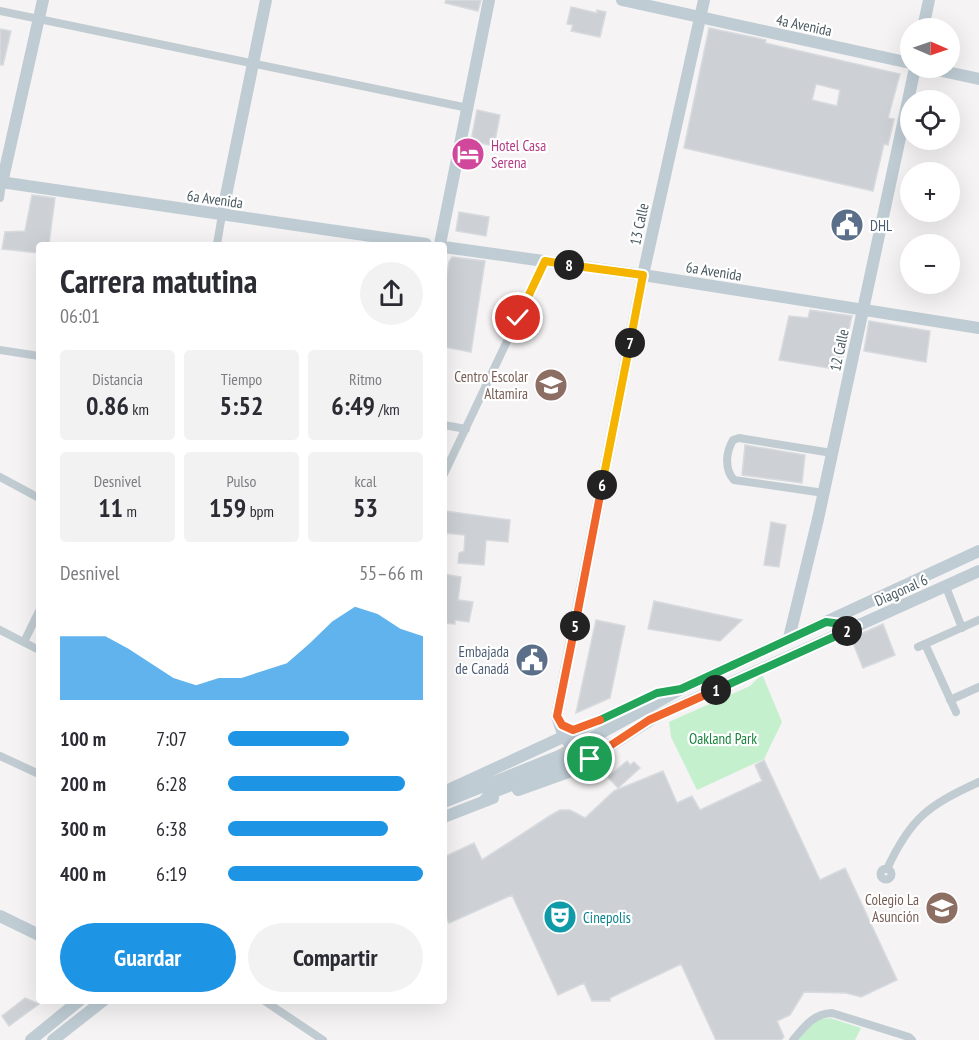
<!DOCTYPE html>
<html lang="es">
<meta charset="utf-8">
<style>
:root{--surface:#fff;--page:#f2f2f3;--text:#2b2b33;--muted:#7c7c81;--accent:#1e94e4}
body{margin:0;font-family:"PT Sans Narrow",sans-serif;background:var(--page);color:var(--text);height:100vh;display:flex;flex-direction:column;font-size:22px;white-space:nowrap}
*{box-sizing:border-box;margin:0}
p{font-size:20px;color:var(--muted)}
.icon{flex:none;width:33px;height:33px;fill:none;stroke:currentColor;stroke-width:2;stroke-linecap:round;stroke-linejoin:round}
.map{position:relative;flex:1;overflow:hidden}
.details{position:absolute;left:36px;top:242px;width:411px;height:762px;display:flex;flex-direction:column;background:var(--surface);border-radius:6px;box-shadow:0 6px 24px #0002}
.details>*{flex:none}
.needle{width:39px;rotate:92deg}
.tools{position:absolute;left:900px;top:18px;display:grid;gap:12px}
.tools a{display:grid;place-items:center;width:60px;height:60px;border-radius:50%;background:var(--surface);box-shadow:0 6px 24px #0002;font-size:30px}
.pin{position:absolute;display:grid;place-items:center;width:51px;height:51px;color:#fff;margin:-26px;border:3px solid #fff;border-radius:50%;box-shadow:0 2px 6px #0007}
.km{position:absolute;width:30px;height:30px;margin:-15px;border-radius:50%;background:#222;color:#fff;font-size:16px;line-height:30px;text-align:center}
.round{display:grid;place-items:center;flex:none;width:63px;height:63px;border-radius:32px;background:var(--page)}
.summary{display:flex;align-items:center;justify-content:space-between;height:102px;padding:0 24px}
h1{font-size:33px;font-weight:800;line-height:45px}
.stats{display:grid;grid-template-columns:repeat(3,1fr);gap:9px;height:102px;padding:6px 24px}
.stats div{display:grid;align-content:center;border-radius:6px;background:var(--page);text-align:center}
.stats b{font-size:26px;font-weight:800}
.stats small{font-size:16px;font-weight:400}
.stats p{font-size:16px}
.chart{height:168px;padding:12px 24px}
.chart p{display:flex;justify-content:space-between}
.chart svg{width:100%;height:108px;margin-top:6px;fill:var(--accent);opacity:.7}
.cta{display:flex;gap:12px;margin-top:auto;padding:12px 24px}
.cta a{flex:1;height:69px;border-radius:36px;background:var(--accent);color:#fff;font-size:24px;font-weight:800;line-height:69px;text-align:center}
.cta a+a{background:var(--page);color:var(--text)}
ul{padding:0 24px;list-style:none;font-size:20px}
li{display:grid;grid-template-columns:96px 72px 1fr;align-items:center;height:45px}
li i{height:15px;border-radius:8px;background:var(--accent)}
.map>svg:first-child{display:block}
</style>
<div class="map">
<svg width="979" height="1040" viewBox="0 0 979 1040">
<rect width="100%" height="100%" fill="#f5f3f3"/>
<path fill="#c4f0ce" d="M 762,674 L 782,722 L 764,759 L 697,790 L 671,737 L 669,722 L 750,686 Z
M 830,1018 L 861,1028 L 855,1040 L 794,1040 L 813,1020 Z"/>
<path fill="#cdd1d5" stroke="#d7dade" stroke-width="1.5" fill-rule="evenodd" d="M 446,0 L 481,0 L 478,11 L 445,3 Z
M 571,7 L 597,13 L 597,10 L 606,12 L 600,37 L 571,31 L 573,25 L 567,24 Z
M 709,28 L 766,40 L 765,43 L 900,74 L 888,118 L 894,119 L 888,145 L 884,144 L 873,191 L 684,148 ZM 816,84 L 840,90 L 837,106 L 812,100 Z
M 0,29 L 11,31 L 3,65 L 0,65 Z
M 477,110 L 500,115 L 494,146 L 471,141 Z
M 32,195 L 55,198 L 49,244 L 39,244 L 39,253 L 2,249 L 5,232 L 25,231 Z
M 459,212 L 489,217 L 486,236 L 456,231 Z
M 452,257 L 485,261 L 471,352 L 444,347 L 444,291 L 449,262 Z
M 810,310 L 852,316 L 840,370 L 779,360 L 789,316 L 808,318 Z
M 869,321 L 930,331 L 926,362 L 864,351 Z
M 745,445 L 805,455 L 802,483 L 742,475 Z
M 445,511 L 510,520 L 508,542 L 486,540 L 484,565 L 458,563 L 459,553 L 464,551 L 465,535 L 444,533 Z
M 771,522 L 786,525 L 779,567 L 764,565 Z
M 444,574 L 461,577 L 458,600 L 473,602 L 469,622 L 455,620 L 455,624 L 444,623 Z
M 654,601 L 742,620 L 720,641 L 648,629 Z
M 596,620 L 625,626 L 610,698 L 576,713 Z
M 883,624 L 895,655 L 863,668 L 851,638 Z
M 764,760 L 820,880 L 845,868 L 897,980 L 861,997 L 846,993 L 804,992 L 790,1015 L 777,1021 L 784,1037 L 781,1040 L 716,1040 L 681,964 L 610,998 L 610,1001 L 592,1001 L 584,983 L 558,995 L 512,895 L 449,923 L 444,912 L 444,857 L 474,843 L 482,860 L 551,815 L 560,810 L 570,810 L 585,818 L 614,791 L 663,771 L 677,803 L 692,796 L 700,810 L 762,781 L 755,765 Z
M 627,761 L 630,765 L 634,762 L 640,768 L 618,788 L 608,777 Z
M 25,998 L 39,1004 L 9,1026 L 2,1016 Z"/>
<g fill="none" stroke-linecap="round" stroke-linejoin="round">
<path stroke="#cacdce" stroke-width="12" stroke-dasharray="12 6" stroke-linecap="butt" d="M 559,756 L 588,740"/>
<path stroke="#c1ccd2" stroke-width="8" d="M 0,11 L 468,108
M 0,198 L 2,183
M 217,244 L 222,215
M 0,350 L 39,356
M 444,425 L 466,429
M 444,474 L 545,261
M 0,477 L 39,498
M 824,493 L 734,480 C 724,469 726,452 733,440 L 739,438 L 832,453
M 946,587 L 962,628
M 0,630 L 39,650
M 24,642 L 39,611
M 925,644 L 956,712
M 918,647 L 979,620
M 950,700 L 979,687
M 0,756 L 39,774
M880.5 874a5.5 5.5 0 1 1 11 0a5.5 5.5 0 1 1-11 0Z
M 887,869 C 911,817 929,805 979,782
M 263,1000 L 323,1040
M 793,1040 C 805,1026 813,1014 832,1013 L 909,1037 L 912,1040"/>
<path stroke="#bfccd4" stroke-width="12" d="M 622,0 L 910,63
M 923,28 L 929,0
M 928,68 L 979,79
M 0,182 L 426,244
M 2,183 L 43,0
M 222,215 L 266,0
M 440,244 L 489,0
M 444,247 L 643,275 L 979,328
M 789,638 L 818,519 L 915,68
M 588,740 L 681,689 L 979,551
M 518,790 L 571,771 L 655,717 L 979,571
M 444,792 L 656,694
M 485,800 L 491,793 L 566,764 L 573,757 L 572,746 L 564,737 L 557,716 L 643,275 L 704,0
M 444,802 L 559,756
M 444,817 L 493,798
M 0,916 L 39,935
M 31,1040 L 80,1000
M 53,1040 L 104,1000"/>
</g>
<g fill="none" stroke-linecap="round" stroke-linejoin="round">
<defs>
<path id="split-1" d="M 590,759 L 649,720 L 716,690"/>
<path id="split-2" d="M 716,690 L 847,631"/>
<path id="split-3" d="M 733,665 L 826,622 L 857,626 L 847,631"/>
<path id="split-4" d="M 600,720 L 657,693 L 681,689 L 733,665"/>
<path id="split-5" d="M 575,626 L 557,716 L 562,725 L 573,730 L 600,720"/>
<path id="split-6" d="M 575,626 L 602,485"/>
<path id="split-7" d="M 602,485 L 630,343"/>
<path id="split-8" d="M 569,265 L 643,275 L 630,343"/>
<path id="split-9" d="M 518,318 L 545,261 L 569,265"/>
</defs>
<use href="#split-1" stroke="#fff" stroke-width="12"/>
<use href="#split-2" stroke="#fff" stroke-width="12"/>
<use href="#split-3" stroke="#fff" stroke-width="12"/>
<use href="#split-4" stroke="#fff" stroke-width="12"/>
<use href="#split-5" stroke="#fff" stroke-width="12"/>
<use href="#split-6" stroke="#fff" stroke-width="12"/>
<use href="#split-7" stroke="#fff" stroke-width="12"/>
<use href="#split-8" stroke="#fff" stroke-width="12"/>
<use href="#split-9" stroke="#fff" stroke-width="12"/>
<use href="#split-1" stroke="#f0652b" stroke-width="8"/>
<use href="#split-2" stroke="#22a559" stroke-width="8"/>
<use href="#split-3" stroke="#22a559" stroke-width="8"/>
<use href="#split-4" stroke="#22a559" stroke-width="8"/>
<use href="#split-5" stroke="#f0652b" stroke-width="8"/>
<use href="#split-6" stroke="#f0652b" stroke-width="8"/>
<use href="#split-7" stroke="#f5b400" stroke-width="8"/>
<use href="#split-8" stroke="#f5b400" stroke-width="8"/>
<use href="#split-9" stroke="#f5b400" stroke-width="8"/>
</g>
<defs>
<symbol id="hotel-disc" viewBox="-11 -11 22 22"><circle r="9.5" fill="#d1479c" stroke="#fff"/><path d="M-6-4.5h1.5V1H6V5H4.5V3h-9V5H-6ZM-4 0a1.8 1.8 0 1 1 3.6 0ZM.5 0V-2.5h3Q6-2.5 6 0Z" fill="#fff"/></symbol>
<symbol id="civic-disc" viewBox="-11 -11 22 22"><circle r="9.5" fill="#5c6f8a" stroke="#fff"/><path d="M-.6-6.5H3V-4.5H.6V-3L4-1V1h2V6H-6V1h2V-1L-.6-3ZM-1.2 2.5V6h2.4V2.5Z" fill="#fff"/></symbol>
<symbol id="school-disc" viewBox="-11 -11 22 22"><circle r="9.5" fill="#8d6e63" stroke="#fff"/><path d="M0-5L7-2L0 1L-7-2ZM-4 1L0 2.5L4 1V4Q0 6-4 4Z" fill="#fff"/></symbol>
<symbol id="theatre-disc" viewBox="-11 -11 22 22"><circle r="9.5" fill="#0f9aa8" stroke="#fff"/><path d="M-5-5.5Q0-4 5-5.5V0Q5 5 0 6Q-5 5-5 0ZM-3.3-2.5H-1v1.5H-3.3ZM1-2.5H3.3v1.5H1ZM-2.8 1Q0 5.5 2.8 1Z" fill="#fff"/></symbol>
</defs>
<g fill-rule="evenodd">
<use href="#hotel-disc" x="449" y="135" width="38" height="38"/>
<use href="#civic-disc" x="828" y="206" width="38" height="38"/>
<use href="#school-disc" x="532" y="366" width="38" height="38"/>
<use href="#civic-disc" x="513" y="641" width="38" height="38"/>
<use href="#school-disc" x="923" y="889" width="38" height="38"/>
<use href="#theatre-disc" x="541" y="898" width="38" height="38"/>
</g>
<g text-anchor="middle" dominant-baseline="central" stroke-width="4.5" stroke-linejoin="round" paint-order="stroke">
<g font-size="15" fill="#4a5a61" stroke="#fff">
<text transform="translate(804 25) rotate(12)">4a Avenida</text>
<text transform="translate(215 199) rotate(8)">6a Avenida</text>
<text transform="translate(639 224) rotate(-78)">13 Calle</text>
<text transform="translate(714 271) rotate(9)">6a Avenida</text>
<text transform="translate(839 350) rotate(-78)">12 Calle</text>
<text transform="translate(901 590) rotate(-24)">Diagonal 6</text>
</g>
<g font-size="15" fill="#b23c85" stroke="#fff" text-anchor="start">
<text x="491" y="145">Hotel Casa<tspan x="491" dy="17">Serena</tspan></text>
</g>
<g font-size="15" fill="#4e5e75" stroke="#fff" text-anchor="start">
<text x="870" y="225">DHL</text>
<text x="509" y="651" text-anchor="end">Embajada<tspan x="509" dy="17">de Canadá</tspan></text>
</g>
<g font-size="15" fill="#785e54" stroke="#fff" text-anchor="end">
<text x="528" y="376">Centro Escolar<tspan x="528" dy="17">Altamira</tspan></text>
<text x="919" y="899">Colegio La<tspan x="919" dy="17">Asunción</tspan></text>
</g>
<g font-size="15" fill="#19843e" stroke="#fff">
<text x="723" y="738">Oakland Park</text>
</g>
<g font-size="15" fill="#0d838f" stroke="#fff" text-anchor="start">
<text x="583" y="917">Cinepolis</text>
</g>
</g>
</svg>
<div class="tools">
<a><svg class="needle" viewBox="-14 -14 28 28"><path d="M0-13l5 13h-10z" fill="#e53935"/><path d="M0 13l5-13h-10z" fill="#7c7c81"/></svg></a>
<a><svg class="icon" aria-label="locate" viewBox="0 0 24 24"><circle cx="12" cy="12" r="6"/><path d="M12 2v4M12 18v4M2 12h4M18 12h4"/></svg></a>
<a>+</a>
<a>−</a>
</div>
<div class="pin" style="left:590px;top:759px;background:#1e9e55"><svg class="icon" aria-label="arrive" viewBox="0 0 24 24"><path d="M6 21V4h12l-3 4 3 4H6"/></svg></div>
<div class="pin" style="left:518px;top:318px;background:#d93025"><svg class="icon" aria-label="check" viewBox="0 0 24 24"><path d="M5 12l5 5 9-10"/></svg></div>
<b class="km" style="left:716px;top:690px">1</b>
<b class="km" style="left:847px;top:631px">2</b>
<b class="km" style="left:575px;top:626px">5</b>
<b class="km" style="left:602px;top:485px">6</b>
<b class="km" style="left:630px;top:343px">7</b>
<b class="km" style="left:569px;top:265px">8</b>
<section class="details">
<div class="summary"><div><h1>Carrera matutina</h1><p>06:01</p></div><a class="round"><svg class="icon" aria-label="share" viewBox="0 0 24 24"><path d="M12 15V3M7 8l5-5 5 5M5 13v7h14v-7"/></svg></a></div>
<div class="stats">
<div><p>Distancia</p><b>0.86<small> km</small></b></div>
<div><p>Tiempo</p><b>5:52</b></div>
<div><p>Ritmo</p><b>6:49<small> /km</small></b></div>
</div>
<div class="stats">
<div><p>Desnivel</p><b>11<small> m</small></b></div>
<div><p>Pulso</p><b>159<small> bpm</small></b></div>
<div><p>kcal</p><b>53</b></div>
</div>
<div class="chart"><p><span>Desnivel</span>55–66 m</p>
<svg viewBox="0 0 160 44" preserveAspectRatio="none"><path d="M0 44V18L10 18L20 18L30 23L40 29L50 35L60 38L70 35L80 35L90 32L100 29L110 21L120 12L130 6L140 9L150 15L160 18V44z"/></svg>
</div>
<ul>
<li><b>100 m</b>7:07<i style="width:62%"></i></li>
<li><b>200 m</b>6:28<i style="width:91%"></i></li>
<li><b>300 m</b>6:38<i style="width:82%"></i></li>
<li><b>400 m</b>6:19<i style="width:100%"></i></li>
</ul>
<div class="cta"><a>Guardar</a><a>Compartir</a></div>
</section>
</div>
